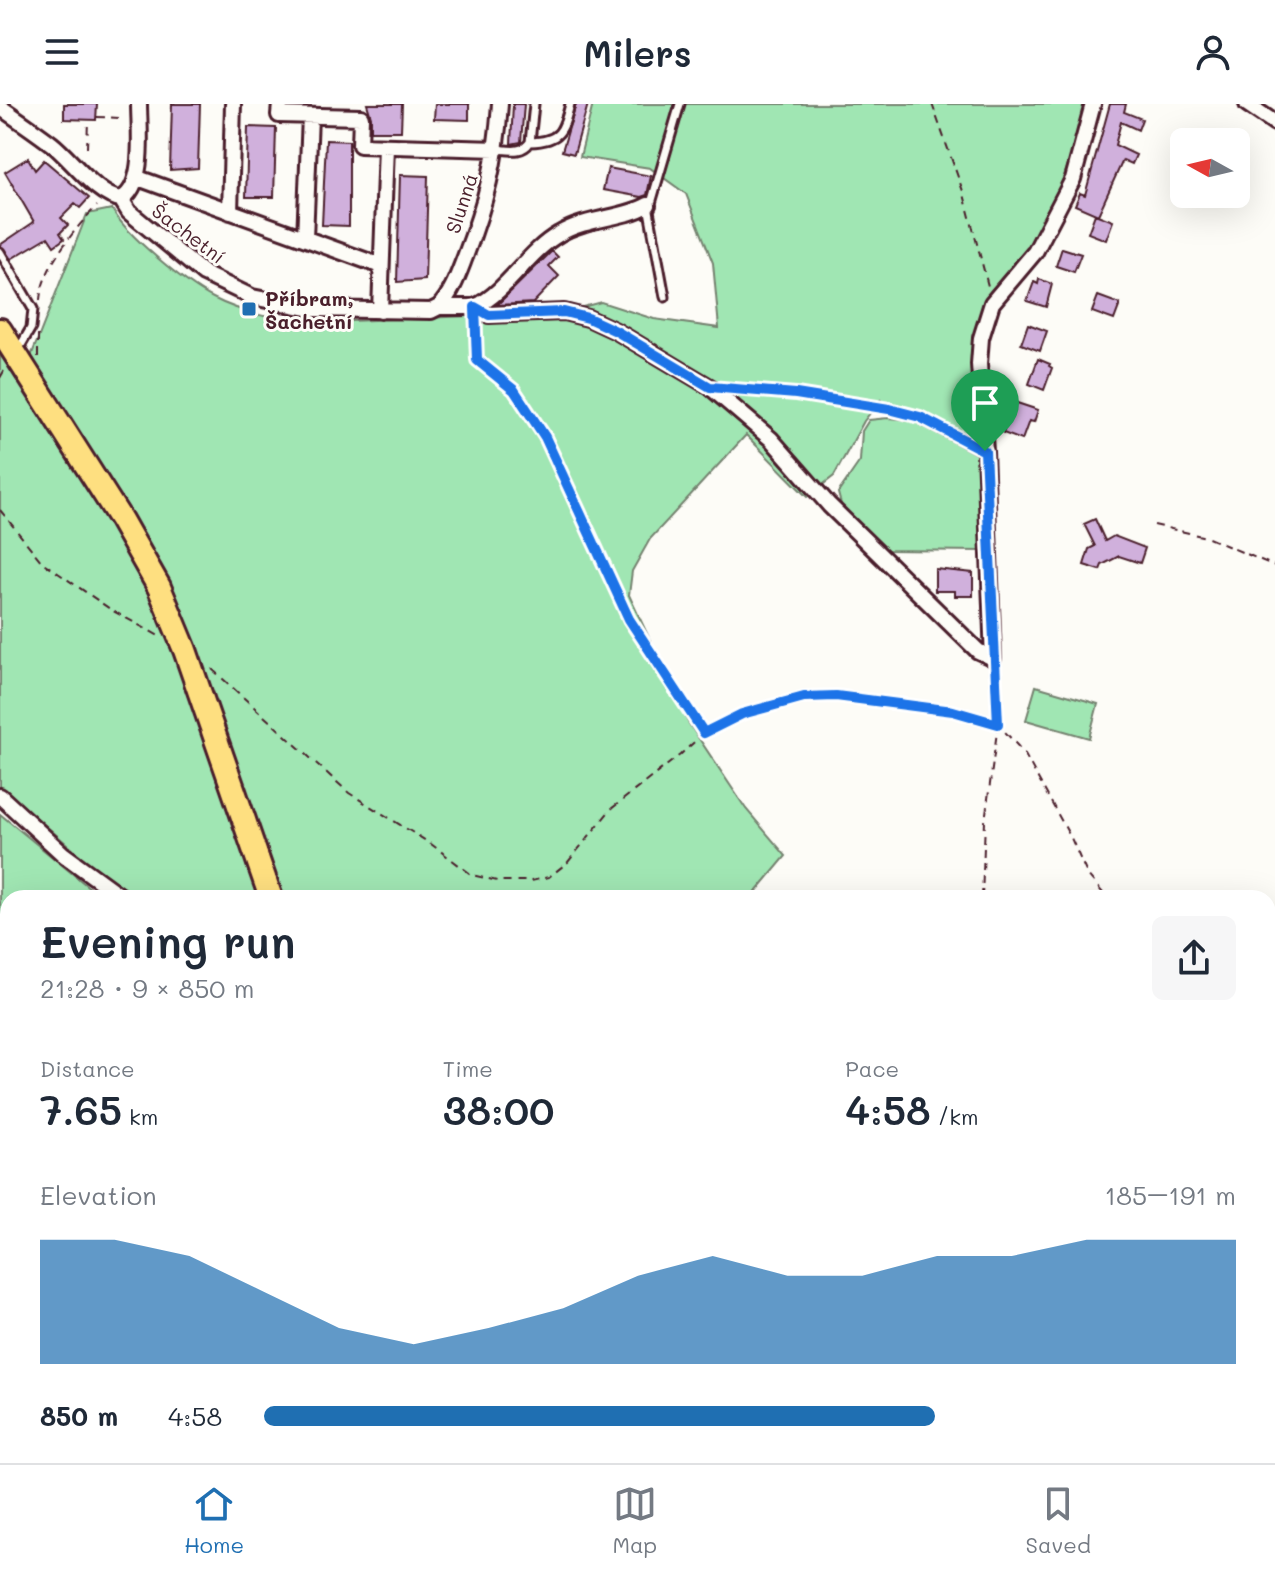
<!DOCTYPE html>
<meta charset="utf-8">
<style>
:root{--surface:#fff;--page:#f6f6f7;--text:#1f2937;--muted:#747a83;--line:#e0e1e3;--accent:#1f6fb2}
body{margin:0;font-family:Mali,sans-serif;background:var(--page);color:var(--text);height:100vh;display:flex;flex-direction:column;font-size:30px;white-space:nowrap}
*{box-sizing:border-box;margin:0}
p{font-size:26px;color:var(--muted)}
.icon{flex:none;width:44px;height:44px;fill:none;stroke:currentColor;stroke-width:2;stroke-linecap:round;stroke-linejoin:round}
.map{position:relative;flex:1;overflow:hidden}
.side{position:absolute;left:0px;top:786px;width:1276px;height:574px;display:flex;flex-direction:column;background:var(--surface);border-radius:24px 24px 0 0;box-shadow:0 8px 32px #0002}
.side>*{flex:none}
.needle{width:52px;rotate:278deg}
.buttons{position:absolute;left:1170px;top:24px;display:grid;gap:16px}
.buttons a{display:grid;place-items:center;width:80px;height:80px;border-radius:12px;background:var(--surface);box-shadow:0 8px 32px #0002;font-size:40px}
.pin{position:absolute;display:grid;place-items:center;width:68px;height:68px;color:#fff;margin:-82px -34px;border-radius:50% 50% 50% 0;rotate:-45deg;box-shadow:0 0 8px #0007}
.pin .icon{rotate:45deg}
.round{display:grid;place-items:center;flex:none;width:84px;height:84px;border-radius:12px;background:var(--page)}
.headline{display:flex;align-items:center;justify-content:space-between;height:136px;padding:0 40px}
h1{font-size:44px;font-weight:600;line-height:60px}
.metrics{display:grid;grid-template-columns:repeat(3,1fr);gap:12px;height:136px;padding:8px 40px}
.metrics div{display:grid;align-content:center}
.metrics b{font-size:40px;font-weight:600}
.metrics small{font-size:22px;font-weight:400}
.metrics p{font-size:22px}
.chart{height:224px;padding:16px 40px}
.chart p{display:flex;justify-content:space-between}
.chart svg{width:100%;height:144px;margin-top:8px;fill:var(--accent);opacity:.7}
ul{padding:0 40px;list-style:none;font-size:26px}
li{display:grid;grid-template-columns:128px 96px 1fr;align-items:center;height:60px}
li i{height:20px;border-radius:10px;background:var(--accent)}
header{display:flex;justify-content:space-between;align-items:center;height:104px;padding:0 40px;background:var(--surface);font-size:36px;font-weight:600}
.dock{display:flex;justify-content:space-around;align-items:center;height:112px;border-top:2px solid var(--line);background:var(--surface);font-size:22px;color:var(--muted)}
.dock a{display:grid;justify-items:center;gap:4px}
.dock .current{color:var(--accent)}
.map>svg:first-child{display:block}
</style>
<header><svg class="icon" aria-label="menu" viewBox="0 0 24 24"><path d="M4 6h16M4 12h16M4 18h16"/></svg>Milers<svg class="icon" aria-label="person" viewBox="0 0 24 24"><circle cx="12" cy="8" r="4"/><path d="M4 21q1-7 8-7t8 7"/></svg></header>
<div class="map">
<svg width="1275" height="1359" viewBox="0 0 1275 1359">
<rect width="100%" height="100%" fill="#fdfcf7"/>
<filter id="ink" filterUnits="userSpaceOnUse"><feTurbulence type="fractalNoise" baseFrequency=".0125" numOctaves="2"/><feDisplacementMap in="SourceGraphic" scale="16" xChannelSelector="R" yChannelSelector="G"/><feConvolveMatrix kernelMatrix="1 2 1 2 8 2 1 2 1" color-interpolation-filters="sRGB"/></filter>
<g filter="url(#ink)">
<path fill="#a0e6b3" stroke="#75826f" stroke-width="2" d="M 593,0 L 1084,0 L 1080,29 L 1048,114 L 996,189 L 986,213 L 975,227 L 979,229 L 979,344 L 946,324 L 896,304 L 876,306 L 881,295 L 864,317 L 834,372 L 807,393 L 746,331 L 650,435 L 632,467 L 629,491 L 688,618 L 746,705 L 786,752 L 751,794 L 279,794 L 188,539 L 32,268 L 32,250 L 87,110 L 112,105 C 126,131 186,180 213,194 C 237,207 274,215 302,219 L 564,208 L 601,198 L 654,215 L 719,224 L 713,159 L 686,90 L 650,64 L 580,53 Z
M 0,245 L 148,478 L 173,535 L 238,735 L 262,794 L 139,794 L 90,760 L 0,682 Z
M 888,314 L 913,316 L 980,352 L 984,447 L 885,446 L 843,408 L 838,389 L 860,357 L 862,327 L 869,316 Z
M 1036,582 L 1098,600 L 1089,634 L 1026,616 Z
M 0,710 L 102,794 L 8,794 L 8,1089 L 0,1095 Z
M 0,1253 L 8,1256 L 8,1352 L 203,1352 L 206,1359 L 0,1359 Z
M 206,1352 L 322,1352 L 330,1359 L 210,1359 Z
M 336,1352 L 459,1352 L 462,1359 L 344,1359 Z"/>
<g fill="none" stroke-linecap="round" stroke-linejoin="round">
<path stroke="#6b8b93" stroke-width="4" d="M 1268,1204 L 1275,1209
M 0,1244 L 8,1247
M 126,1352 L 128,1359
M 327,1352 L 328,1359"/>
</g>
<path fill="#d0b0dc" stroke="#4a1f2b" stroke-width="2" d="M 64,0 L 97,0 L 96,16 L 64,15 Z
M 172,0 L 200,0 L 198,64 L 170,66 Z
M 367,0 L 402,0 L 401,27 L 371,27 L 371,13 Z
M 435,0 L 469,0 L 469,16 L 434,15 Z
M 513,0 L 524,0 L 521,38 L 511,40 Z
M 576,0 L 588,0 L 574,50 L 562,47 Z
M 1110,0 L 1126,0 L 1124,8 L 1142,15 L 1138,26 L 1121,18 L 1115,41 L 1136,51 L 1132,60 L 1123,56 L 1098,111 L 1075,101 L 1080,89 L 1085,91 Z
M 248,23 L 276,24 L 274,93 L 246,93 Z
M 326,36 L 349,37 L 349,122 L 322,121 Z
M 28,54 L 35,66 L 44,56 L 89,94 L 80,104 L 75,100 L 61,114 L 68,121 L 60,129 L 64,135 L 54,142 L 48,133 L 11,155 L 0,141 L 34,118 L 5,68 Z
M 608,64 L 651,72 L 647,91 L 641,93 L 603,86 Z
M 400,71 L 428,72 L 425,176 L 397,178 Z
M 1095,110 L 1113,117 L 1106,136 L 1088,129 Z
M 1062,144 L 1081,150 L 1074,168 L 1056,162 Z
M 552,147 L 558,153 L 549,162 L 559,172 L 533,199 L 497,201 Z
M 1039,175 L 1052,180 L 1046,203 L 1027,197 L 1034,178 L 1038,180 Z
M 1098,192 L 1120,200 L 1114,216 L 1092,208 Z
M 1028,220 L 1047,227 L 1040,247 L 1021,240 Z
M 1038,255 L 1050,260 L 1049,262 L 1052,264 L 1044,286 L 1029,280 Z
M 1014,298 L 1038,306 L 1034,318 L 1029,317 L 1022,336 L 1003,329 Z
M 1095,415 L 1105,437 L 1114,432 L 1145,444 L 1140,459 L 1119,452 L 1102,461 L 1100,466 L 1084,461 L 1089,445 L 1095,442 L 1084,420 Z
M 935,465 L 973,469 L 973,492 L 955,492 L 955,487 L 935,487 Z"/>
<g fill="none" stroke-linecap="round" stroke-linejoin="round">
<defs>
<path id="lane" d="M 530,38 C 561,37 563,27 570,0
M 497,45 C 509,46 522,50 530,38 L 534,0
M 0,148 L 33,205 L 31,224 L 17,248
M 665,193 L 648,101 L 652,96 L 680,0"/>
<path id="street" d="M 280,0 L 279,11 L 361,13 L 360,41 L 497,45
M 1247,0 L 1275,19
M 0,3 C 17,15 35,27 52,40 C 71,55 98,93 121,95
M 138,74 L 381,162
M 121,95 L 129,108 L 204,170 L 252,193 L 312,205 L 431,207 L 439,203 L 475,203 C 509,186 526,149 559,130 C 587,113 624,115 648,101
M 121,95 C 146,83 139,25 139,0
M 230,108 L 233,0
M 305,134 L 310,12
M 439,203 C 452,189 458,171 465,153 C 486,98 496,59 500,0
M 475,203 L 489,211 L 564,208 L 588,214 L 616,227 L 710,283 L 771,335 L 829,401 L 978,547 L 993,554 L 985,347 L 979,260 L 981,234 L 992,199 L 1035,148 L 1073,75 L 1093,0
M 380,207 L 386,42
M 0,692 L 63,750 L 123,794"/>
<path id="primary" d="M 0,226 L 121,416 L 159,483 L 185,546 L 271,794
M 537,1352 L 540,1359"/>
</defs>
<use href="#lane" stroke="#4a1f2b" stroke-width="13"/>
<use href="#street" stroke="#4a1f2b" stroke-width="20"/>
<use href="#primary" stroke="#4a1f2b" stroke-width="28"/>
<path stroke="#4a1f2b" stroke-width="2" stroke-dasharray="8 6" stroke-linecap="butt" d="M 932,0 L 964,90 L 988,182
M 97,13 L 120,14
M 87,44 L 88,16
M 40,197 C 41,166 75,124 97,102
M 476,220 L 477,256 L 514,286 L 545,333 L 629,515 L 704,629
M 38,253 L 38,231
M 0,274 L 4,267
M 735,285 L 796,290 L 889,305 L 920,313 L 972,340
M 0,406 L 42,458 L 113,507 L 159,532
M 1154,421 L 1206,433 L 1275,462
M 212,565 L 349,689 L 431,740 L 472,771 L 497,777 L 531,777 L 549,773 L 568,758 L 611,705 L 680,651 L 704,629 L 742,610 L 804,593 L 836,592 L 953,607 L 978,613 L 998,620 L 1024,649 L 1071,734 L 1087,770 L 1107,794
M 982,794 L 985,717 L 998,620 L 994,567
M 1268,870 L 1275,872
M 0,1282 L 8,1288
M 57,1352 L 59,1359
M 1019,1352 L 1021,1359
M 480,1359 L 487,1352"/>
<use href="#lane" stroke="#fdfcf7" stroke-width="7"/>
<use href="#street" stroke="#fdfcf7" stroke-width="14"/>
<use href="#primary" stroke="#fedf80" stroke-width="22"/>
</g>
</g>
<g fill="none" stroke-linecap="round" stroke-linejoin="round" filter="url(#ink)">
<defs>
<path id="route" d="M 475,203 L 489,211 L 564,208 L 588,214 L 616,227 L 710,283 L 796,290 L 889,305 L 920,313 L 985,347 L 998,620 L 953,607 L 836,592 L 804,593 L 742,610 L 704,629 L 629,515 L 545,333 L 514,286 L 477,256 Z"/>
</defs>
<use href="#route" stroke="#fff" stroke-width="16"/>
<use href="#route" stroke="#1a73e8" stroke-width="10"/>
</g>
<rect fill="#1f6fb2" stroke="#fdfcf7" stroke-width="3" x="241" y="197" width="16" height="16" rx="4"/>
<g text-anchor="middle" dominant-baseline="central" stroke-width="6" stroke-linejoin="round" paint-order="stroke">
<g font-size="20" fill="#4a1f2b" stroke="#fdfcf7">
<text transform="translate(461 99) rotate(-72)">Slunná</text>
<text transform="translate(189 129) rotate(37)">Šachetní</text>
</g>
<g font-size="20" font-weight="bold" fill="#4a1f2b" stroke="#fdfcf7" text-anchor="start">
<text x="265" y="194">Příbram,<tspan x="265" dy="23">Šachetní</tspan></text>
</g>
</g>
</svg>
<div class="buttons">
<a><svg class="needle" viewBox="-14 -14 28 28"><path d="M0-13l5 13h-10z" fill="#e53935"/><path d="M0 13l5-13h-10z" fill="#747a83"/></svg></a>
</div>
<div class="pin" style="left:985px;top:347px;background:#1e9e55"><svg class="icon" aria-label="arrive" viewBox="0 0 24 24"><path d="M6 21V4h12l-3 4 3 4H6"/></svg></div>
<section class="side">
<div class="headline"><div><h1>Evening run</h1><p>21:28 · 9 × 850 m</p></div><a class="round"><svg class="icon" aria-label="share" viewBox="0 0 24 24"><path d="M12 15V3M7 8l5-5 5 5M5 13v7h14v-7"/></svg></a></div>
<div class="metrics">
<div><p>Distance</p><b>7.65<small> km</small></b></div>
<div><p>Time</p><b>38:00</b></div>
<div><p>Pace</p><b>4:58<small> /km</small></b></div>
</div>
<div class="chart"><p><span>Elevation</span>185–191 m</p>
<svg viewBox="0 0 160 44" preserveAspectRatio="none"><path d="M0 44V6L10 6L20 11L30 22L40 33L50 38L60 33L70 27L80 17L90 11L100 17L110 17L120 11L130 11L140 6L150 6L160 6V44z"/></svg>
</div>
<ul>
<li><b>850 m</b>4:58<i style="width:69%"></i></li>
</ul>
</section>
</div>
<nav class="dock">
<a class="current"><svg class="icon" aria-label="home" viewBox="0 0 24 24"><path d="M3 11l9-7 9 7M6 9v11h12V9"/></svg>Home</a>
<a><svg class="icon" aria-label="map" viewBox="0 0 24 24"><path d="M3 6l6-2 6 2 6-2v14l-6 2-6-2-6 2zM9 4v14M15 6v14"/></svg>Map</a>
<a><svg class="icon" aria-label="saved" viewBox="0 0 24 24"><path d="M7 4h10v16l-5-4-5 4z"/></svg>Saved</a>
</nav>
